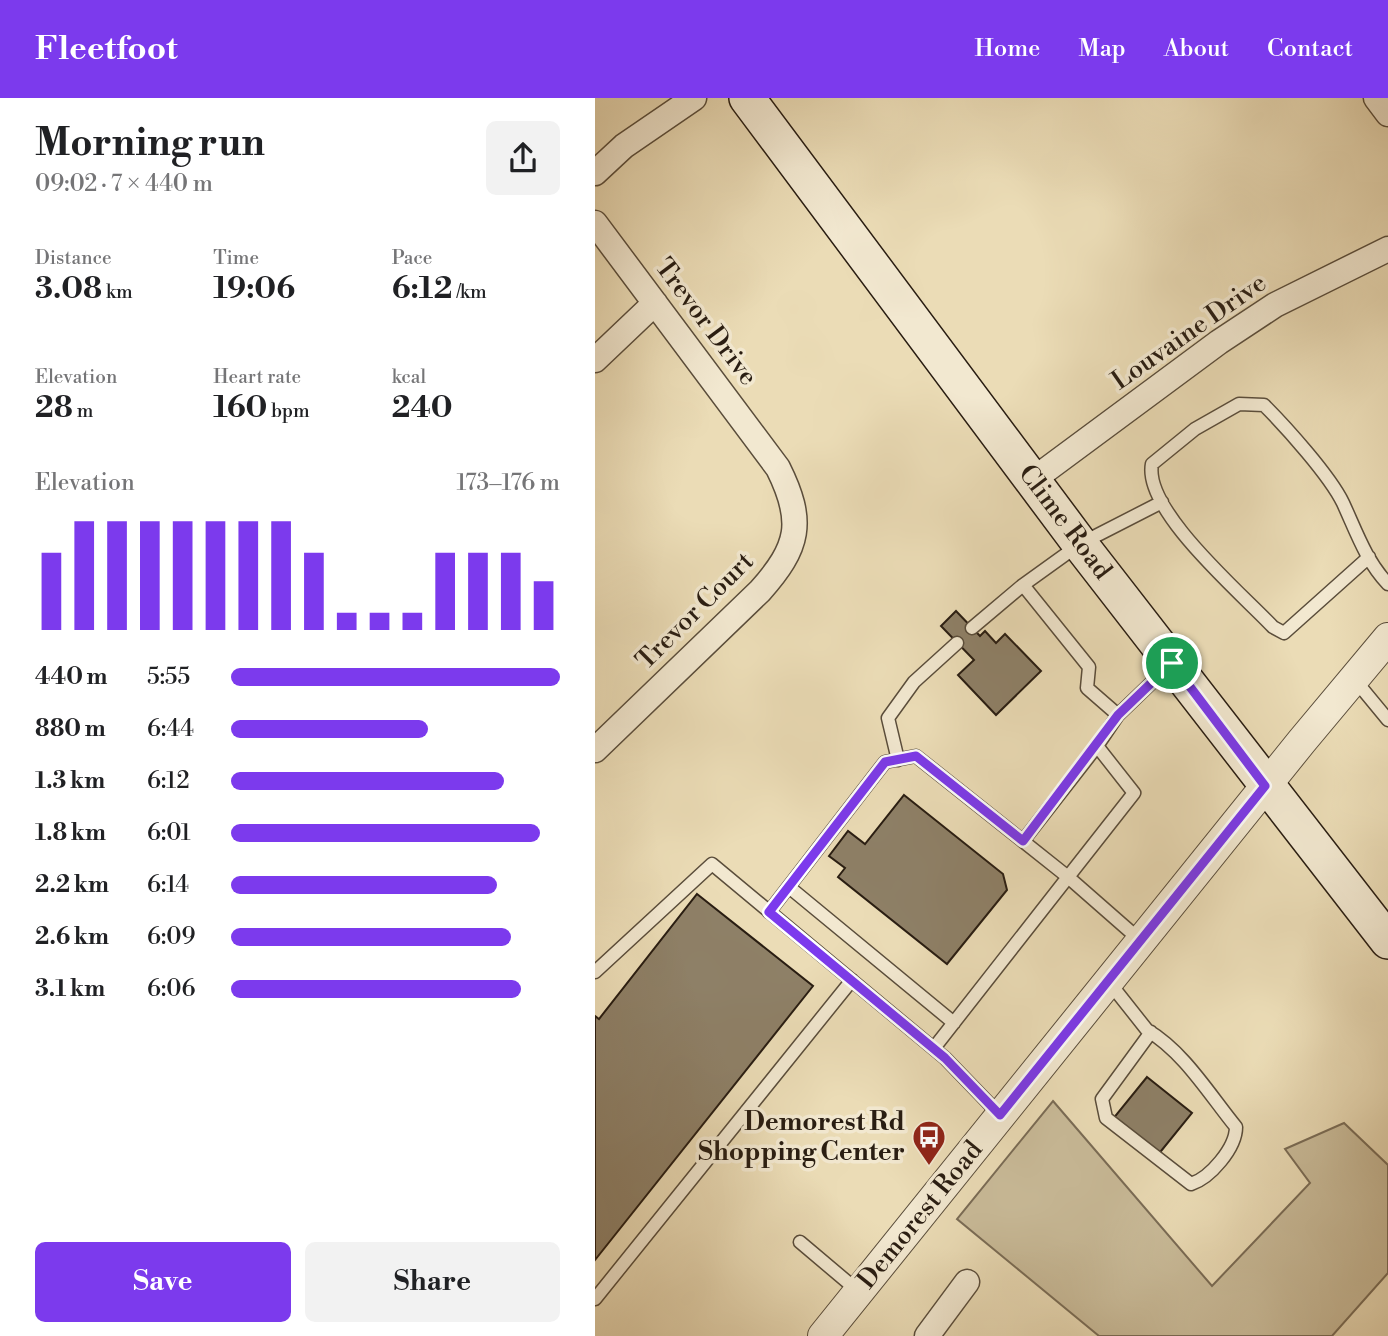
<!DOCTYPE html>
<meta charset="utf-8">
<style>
:root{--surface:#fff;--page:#f2f2f2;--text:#202124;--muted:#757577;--accent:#7c3aed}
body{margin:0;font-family:"Libre Bodoni",serif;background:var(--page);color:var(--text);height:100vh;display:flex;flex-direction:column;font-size:26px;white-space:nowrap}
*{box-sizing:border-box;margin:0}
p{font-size:23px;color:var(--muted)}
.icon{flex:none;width:38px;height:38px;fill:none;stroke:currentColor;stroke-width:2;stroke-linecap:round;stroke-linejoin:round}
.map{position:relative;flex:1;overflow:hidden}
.drawer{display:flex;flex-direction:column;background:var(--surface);width:595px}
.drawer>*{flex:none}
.pin{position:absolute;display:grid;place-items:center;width:60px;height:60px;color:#fff;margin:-30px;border:4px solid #fff;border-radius:50%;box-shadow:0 2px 7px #0007}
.round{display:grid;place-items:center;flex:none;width:74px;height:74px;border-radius:10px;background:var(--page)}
.head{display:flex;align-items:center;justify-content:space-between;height:119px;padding:0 35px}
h1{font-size:38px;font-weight:700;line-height:52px}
.figures{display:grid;grid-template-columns:repeat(3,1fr);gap:10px;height:119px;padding:7px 35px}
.figures div{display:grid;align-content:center}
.figures b{font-size:30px;font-weight:700}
.figures small{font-size:19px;font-weight:400}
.figures p{font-size:19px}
.chart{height:196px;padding:14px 35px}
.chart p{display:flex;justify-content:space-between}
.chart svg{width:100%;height:126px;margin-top:7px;stroke:var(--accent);stroke-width:6}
.action{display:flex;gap:14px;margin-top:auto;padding:14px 35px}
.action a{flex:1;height:80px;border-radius:10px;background:var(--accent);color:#fff;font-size:28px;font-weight:700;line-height:80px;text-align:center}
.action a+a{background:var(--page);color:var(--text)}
ul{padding:0 35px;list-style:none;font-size:23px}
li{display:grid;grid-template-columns:112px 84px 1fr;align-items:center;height:52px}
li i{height:18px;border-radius:9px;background:var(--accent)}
header{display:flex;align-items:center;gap:42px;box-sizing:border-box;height:98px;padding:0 35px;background:var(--accent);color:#fff}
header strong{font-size:33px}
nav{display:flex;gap:38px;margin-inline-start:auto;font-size:24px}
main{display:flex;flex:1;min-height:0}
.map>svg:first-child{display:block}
</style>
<header>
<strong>Fleetfoot</strong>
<nav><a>Home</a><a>Map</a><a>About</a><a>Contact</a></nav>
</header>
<main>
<section class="drawer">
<div class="head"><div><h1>Morning run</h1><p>09:02 · 7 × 440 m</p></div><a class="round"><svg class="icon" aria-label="share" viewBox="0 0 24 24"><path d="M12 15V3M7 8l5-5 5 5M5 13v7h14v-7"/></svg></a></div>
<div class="figures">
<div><p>Distance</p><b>3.08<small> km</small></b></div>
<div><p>Time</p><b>19:06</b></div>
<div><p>Pace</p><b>6:12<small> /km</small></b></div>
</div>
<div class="figures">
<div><p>Elevation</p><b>28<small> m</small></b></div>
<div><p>Heart rate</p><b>160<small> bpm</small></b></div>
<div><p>kcal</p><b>240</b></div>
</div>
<div class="chart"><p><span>Elevation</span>173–176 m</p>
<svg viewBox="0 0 160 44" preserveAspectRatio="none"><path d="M5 44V17M15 44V6M25 44V6M35 44V6M45 44V6M55 44V6M65 44V6M75 44V6M85 44V17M95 44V38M105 44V38M115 44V38M125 44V17M135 44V17M145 44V17M155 44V27"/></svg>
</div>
<ul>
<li><b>440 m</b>5:55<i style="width:100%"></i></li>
<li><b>880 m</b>6:44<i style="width:60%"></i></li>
<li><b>1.3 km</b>6:12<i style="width:83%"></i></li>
<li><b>1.8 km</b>6:01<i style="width:94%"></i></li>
<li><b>2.2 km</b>6:14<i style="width:81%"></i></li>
<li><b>2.6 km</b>6:09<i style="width:85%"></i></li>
<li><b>3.1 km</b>6:06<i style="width:88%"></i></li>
</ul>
<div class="action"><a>Save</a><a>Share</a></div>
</section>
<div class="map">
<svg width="793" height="1238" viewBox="0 0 793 1238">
<rect width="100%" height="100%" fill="#ebdcb6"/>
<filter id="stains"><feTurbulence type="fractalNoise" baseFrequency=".00286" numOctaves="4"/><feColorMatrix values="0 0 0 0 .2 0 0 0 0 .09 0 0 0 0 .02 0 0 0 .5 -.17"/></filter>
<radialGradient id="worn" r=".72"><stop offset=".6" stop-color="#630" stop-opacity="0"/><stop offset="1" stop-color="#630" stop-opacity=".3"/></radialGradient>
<path fill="#cabc9a" stroke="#7a6c56" stroke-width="2" d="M 458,1003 L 617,1188 L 715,1085 L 690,1051 L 749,1025 L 793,1067 L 793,1175 L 737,1238 L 504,1238 L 362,1121 Z"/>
<path fill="#8e8067" stroke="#291d12" stroke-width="2" d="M 361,513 L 385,538 L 390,533 L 401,545 L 410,536 L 446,573 L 401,617 L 363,577 L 379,562 L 346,528 Z
M 309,697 L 408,776 L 412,792 L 352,866 L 243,779 L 250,770 L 234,758 L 253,733 L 270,746 Z
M 102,796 L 218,888 L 0,1162 L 0,918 L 4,921 Z
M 552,979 L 597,1015 L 562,1058 L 517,1022 Z"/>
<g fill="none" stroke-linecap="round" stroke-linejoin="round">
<defs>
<path id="service" d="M 774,459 L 689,535 L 678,529 C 646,495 548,412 557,366 L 600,331 L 644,306 L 669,307 C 691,329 735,378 748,405 C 761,433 771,463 793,486
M 377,530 L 428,487
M 760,582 L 793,622
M 523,617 L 492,590 L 494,569 L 428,487 L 485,446 L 567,404
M 502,648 L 523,617 L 576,566
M 303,662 L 293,620 L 319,584 L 362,545
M 194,789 L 359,925
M 174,814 L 290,664 L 321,658 L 473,779 L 539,695 L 502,648 L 428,743
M 0,874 L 117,766 L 350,960 L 405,1017
M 514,884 L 552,932 C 589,954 614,996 641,1029 C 641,1050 615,1080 596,1086 L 511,1020 L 507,1001 L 556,934
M 339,950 L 473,779 L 546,843
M 205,1144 L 263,1193
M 0,1201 L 257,882"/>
<path id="minor" d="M 781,0 L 793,16
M 0,75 L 29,48 L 99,0
M 0,125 L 183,370 C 210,424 204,449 165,493 L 0,652
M 0,262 L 60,205
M 439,381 L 624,244 L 680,207 L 793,151
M 332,1238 L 372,1184"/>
<path id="tertiary" d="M 228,1238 L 707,643 L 793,540"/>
<path id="secondary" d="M 152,0 L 485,446 L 793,843"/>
</defs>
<use href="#service" stroke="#5a4d3b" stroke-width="15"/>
<use href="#minor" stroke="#5a4d3b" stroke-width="27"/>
<use href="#tertiary" stroke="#5a4d3b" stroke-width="32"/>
<use href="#secondary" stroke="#291d12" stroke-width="38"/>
<use href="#service" stroke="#f2e8d0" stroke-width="12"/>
<use href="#minor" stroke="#f2e8d0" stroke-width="24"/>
<use href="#tertiary" stroke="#f2e8d0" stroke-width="30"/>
<use href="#secondary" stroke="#f2e8d0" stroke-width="35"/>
</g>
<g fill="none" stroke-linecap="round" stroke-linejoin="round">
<defs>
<path id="route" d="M 577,565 L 670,688 L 405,1017 L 350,960 L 174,814 L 290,664 L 321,658 L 428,743 L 523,617 Z"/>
</defs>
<use href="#route" stroke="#fff" stroke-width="14"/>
<use href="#route" stroke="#7c3aed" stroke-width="9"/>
</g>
<defs>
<symbol id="bus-pin" viewBox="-11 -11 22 30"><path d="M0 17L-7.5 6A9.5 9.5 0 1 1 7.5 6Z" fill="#8f2418" stroke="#f2e8d0"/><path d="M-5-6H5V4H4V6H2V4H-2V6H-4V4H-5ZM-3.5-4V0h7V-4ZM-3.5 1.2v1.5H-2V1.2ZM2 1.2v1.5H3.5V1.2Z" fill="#fff"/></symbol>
</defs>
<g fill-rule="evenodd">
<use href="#bus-pin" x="315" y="1020" width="38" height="52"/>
</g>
<g text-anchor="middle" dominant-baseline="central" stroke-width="7" stroke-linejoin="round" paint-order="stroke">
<g font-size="26" fill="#291d12" stroke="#f2e8d0">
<text transform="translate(111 224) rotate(53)">Trevor Drive</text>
<text transform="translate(594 234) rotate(-35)">Louvaine Drive</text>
<text transform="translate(470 424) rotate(53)">Clime Road</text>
<text transform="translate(100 513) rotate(-45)">Trevor Court</text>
<text transform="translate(325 1117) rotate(-51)">Demorest Road</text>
</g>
<g font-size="26" font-weight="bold" fill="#291d12" stroke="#f2e8d0" text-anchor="end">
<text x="310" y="1024">Demorest Rd<tspan x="310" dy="30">Shopping Center</tspan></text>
</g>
</g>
<rect width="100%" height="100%" filter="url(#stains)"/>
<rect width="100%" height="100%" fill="url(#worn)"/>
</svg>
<div class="pin" style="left:577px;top:565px;background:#1e9e55"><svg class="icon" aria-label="arrive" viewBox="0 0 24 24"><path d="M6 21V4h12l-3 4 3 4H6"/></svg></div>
</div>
</main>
